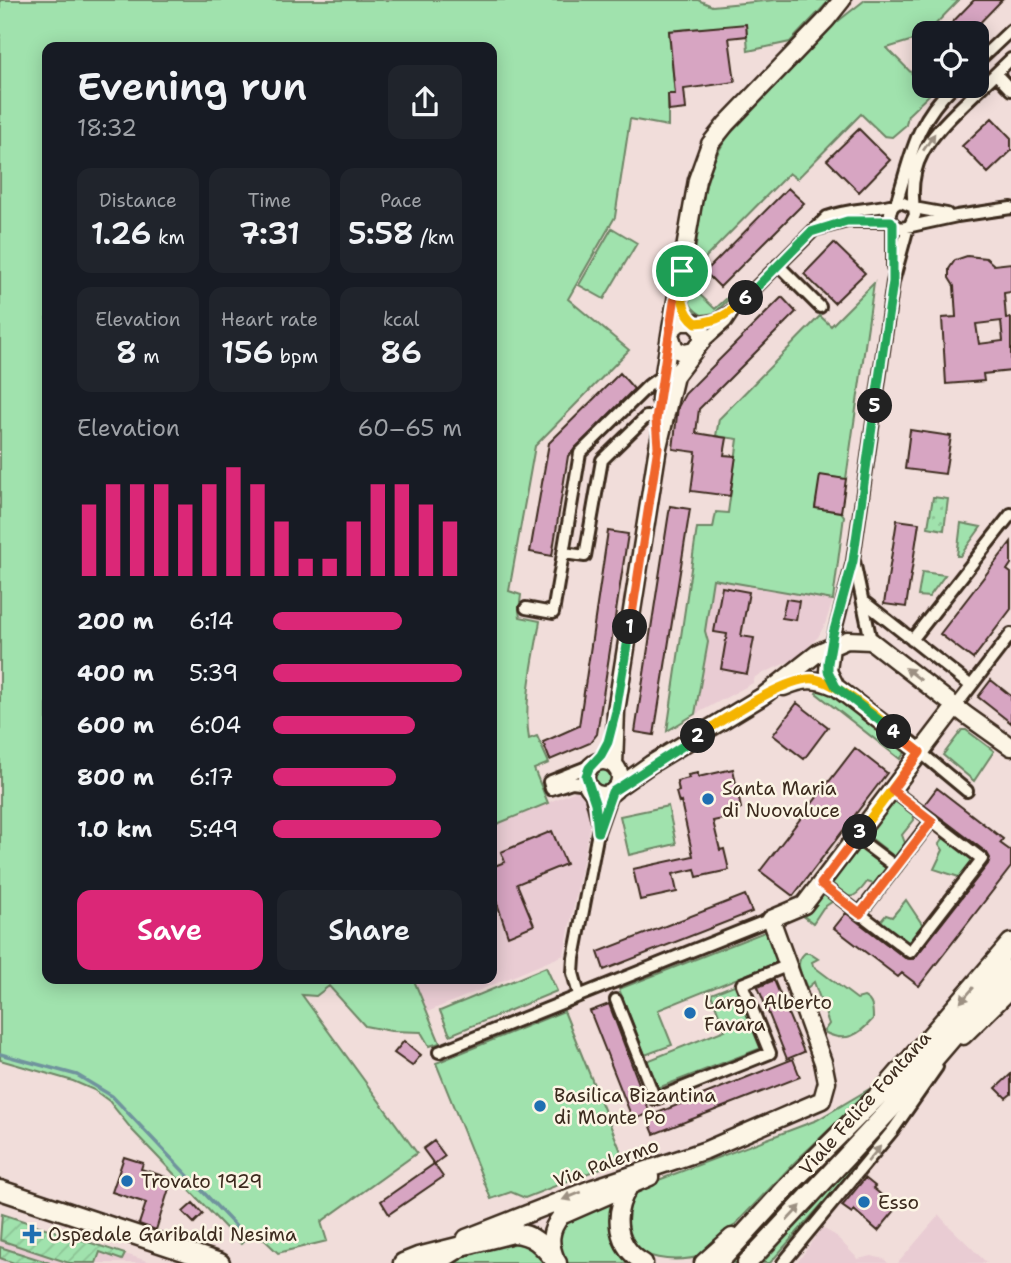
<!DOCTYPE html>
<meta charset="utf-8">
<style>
:root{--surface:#171b24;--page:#20242c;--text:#f1f3f6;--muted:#9ea1a6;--accent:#db2777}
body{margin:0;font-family:"Shantell Sans",sans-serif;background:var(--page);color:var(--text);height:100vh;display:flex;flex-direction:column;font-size:26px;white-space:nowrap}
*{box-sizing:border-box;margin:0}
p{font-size:23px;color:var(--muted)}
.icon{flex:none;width:38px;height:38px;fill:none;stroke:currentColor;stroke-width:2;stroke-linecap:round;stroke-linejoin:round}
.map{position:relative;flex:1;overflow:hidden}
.side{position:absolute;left:42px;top:42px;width:455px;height:942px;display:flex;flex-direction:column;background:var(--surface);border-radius:14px;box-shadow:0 4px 18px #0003}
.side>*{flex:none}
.fabs{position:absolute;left:912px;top:21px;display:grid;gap:14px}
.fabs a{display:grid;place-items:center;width:77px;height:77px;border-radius:14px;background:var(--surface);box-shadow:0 4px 18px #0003;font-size:35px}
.pin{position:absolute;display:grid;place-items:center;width:60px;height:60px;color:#fff;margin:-30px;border:4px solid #fff;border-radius:50%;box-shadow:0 2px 7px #0007}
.km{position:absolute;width:35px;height:35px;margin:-18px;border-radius:50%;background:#222;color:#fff;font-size:19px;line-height:35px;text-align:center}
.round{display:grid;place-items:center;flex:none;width:74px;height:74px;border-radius:14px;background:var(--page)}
.overview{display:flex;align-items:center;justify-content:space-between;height:119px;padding:0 35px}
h1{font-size:38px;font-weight:600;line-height:52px}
.metrics{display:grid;grid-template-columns:repeat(3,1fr);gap:10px;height:119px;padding:7px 35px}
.metrics div{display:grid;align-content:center;border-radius:14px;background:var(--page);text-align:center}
.metrics b{font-size:30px;font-weight:600}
.metrics small{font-size:19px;font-weight:400}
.metrics p{font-size:19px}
.chart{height:196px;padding:14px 35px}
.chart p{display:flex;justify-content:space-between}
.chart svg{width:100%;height:126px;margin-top:7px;stroke:var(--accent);stroke-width:6}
.action{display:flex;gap:14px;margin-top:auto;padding:14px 35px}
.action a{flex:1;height:80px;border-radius:14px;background:var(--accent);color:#fff;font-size:28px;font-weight:600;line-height:80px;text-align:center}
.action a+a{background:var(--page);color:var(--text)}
ul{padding:0 35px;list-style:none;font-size:23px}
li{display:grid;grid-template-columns:112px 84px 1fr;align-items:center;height:52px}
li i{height:18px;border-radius:9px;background:var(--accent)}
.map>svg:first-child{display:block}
</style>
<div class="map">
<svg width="1011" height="1263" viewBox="0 0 1011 1263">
<defs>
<pattern id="park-dots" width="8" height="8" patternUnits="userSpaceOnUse" patternTransform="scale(1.75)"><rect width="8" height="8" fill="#a0e2ad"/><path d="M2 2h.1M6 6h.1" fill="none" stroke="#8bc294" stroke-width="1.8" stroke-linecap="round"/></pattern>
<pattern id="garden-furrows" width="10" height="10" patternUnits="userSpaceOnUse" patternTransform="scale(1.75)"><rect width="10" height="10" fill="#a0e2ad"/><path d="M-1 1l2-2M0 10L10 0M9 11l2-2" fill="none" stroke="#8bc294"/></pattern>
</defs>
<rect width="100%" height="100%" fill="#f1ddda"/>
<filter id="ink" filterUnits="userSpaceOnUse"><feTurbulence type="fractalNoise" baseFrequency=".0143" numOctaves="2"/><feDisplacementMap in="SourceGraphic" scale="14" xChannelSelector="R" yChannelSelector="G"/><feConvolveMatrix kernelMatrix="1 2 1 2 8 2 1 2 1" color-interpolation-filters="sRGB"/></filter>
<g filter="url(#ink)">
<path fill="#e9ccd3" d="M 713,579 L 833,600 L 825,624 L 818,637 L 799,657 L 755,677 L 753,683 L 696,714 L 708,643 L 705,631 Z
M 578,790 L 588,802 L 590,826 L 564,955 L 427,1012 L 413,978 L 492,978 L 492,826 Z
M 0,1214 L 141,1259 L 153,1263 L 0,1263 Z
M 939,1215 L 948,1225 L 987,1263 L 898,1263 Z
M 822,1228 L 835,1235 L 858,1259 L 872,1256 L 884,1259 L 888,1263 L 797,1263 Z"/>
<path fill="#a0e2ad" stroke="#6e8666" stroke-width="2" d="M 0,0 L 698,0 L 712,6 L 775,0 L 830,0 L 790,42 L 748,51 L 746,25 L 669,31 L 675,94 L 668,94 L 668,126 L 630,119 L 615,217 L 568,299 L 629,350 L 535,446 L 509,591 L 521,595 L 519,611 L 520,617 L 540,621 C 534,659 523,700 529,739 L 537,736 L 549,763 L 534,769 L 548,803 L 492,826 L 492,47 L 47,47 L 47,978 L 413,978 L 440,1043 L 429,1046 L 421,1032 L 391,1031 L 365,1026 L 329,986 L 316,996 L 302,995 L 417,1153 L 321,1222 L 327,1241 L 278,1253 L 254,1230 L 241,1244 L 133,1131 L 109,1101 L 94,1090 L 73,1081 L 0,1060 Z
M 865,0 L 959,0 L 927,33 L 924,33 L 923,37 L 887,48 L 931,93 L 908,115 L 906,125 L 892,137 L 884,136 L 861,114 L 797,179 L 789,173 L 706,257 L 700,281 L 694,279 L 692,276 C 699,231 700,170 730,134 L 837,22 Z
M 612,228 L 637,243 L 604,299 L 579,285 Z
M 874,283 L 846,479 L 821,476 L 815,508 L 841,512 L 844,516 L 833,600 L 713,579 L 705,631 L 708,642 L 695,714 L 667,731 L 697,528 L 713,528 L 716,512 L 728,513 L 738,439 L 716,436 L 719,419 L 820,316 L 831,326 Z
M 691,292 L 697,292 L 715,309 L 727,298 L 727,301 L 715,313 L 702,315 C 693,310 685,303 691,292 Z
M 961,523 L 981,527 L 960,556 L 957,556 Z
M 922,572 L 945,575 L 929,597 L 918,596 Z
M 822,686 L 906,751 L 900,759 L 816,693 Z
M 962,730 L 966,730 L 994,751 L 974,781 L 943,755 Z
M592 778a11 11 0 1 1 22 0a11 11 0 1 1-22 0Z
M 896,798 L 913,812 L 914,820 L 902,835 L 905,843 L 895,857 L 867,835 Z
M 668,806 L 676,844 L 629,855 L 620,816 Z
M 945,836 L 975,858 L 975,861 L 962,878 L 934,869 L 943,850 L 939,844 Z
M 858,847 L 886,868 L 874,884 L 867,882 C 852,903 848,899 830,884 Z
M 824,892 L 833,901 L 823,908 L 813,923 L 802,915 Z
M 906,900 L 924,927 C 918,934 915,943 905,942 L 880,922 L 886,915 L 892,917 Z
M 767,931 L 780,961 L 658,1010 L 672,1045 L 645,1055 L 619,989 Z
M 805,953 L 809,953 L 818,959 L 812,962 L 813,966 L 857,999 L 864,997 C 873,1001 873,1010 873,1019 C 859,1035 846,1043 826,1033 L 824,1031 L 829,1024 L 814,982 L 807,988 C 802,975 793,963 805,953 Z
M 546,967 L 557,991 L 450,1035 L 440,1011 Z
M 739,983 L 764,1047 L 658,1088 L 647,1061 L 725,1030 L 711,994 Z
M 564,1011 L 624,1159 L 525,1198 L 511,1192 L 491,1199 L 436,1063 Z
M 876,1085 L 796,1161 L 706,1255 C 677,1263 634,1263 624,1229 C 622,1220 627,1205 629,1196 L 648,1184 L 817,1120 Z
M 863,1122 L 865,1125 L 737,1263 L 730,1263 Z
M 883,1132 L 885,1133 L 770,1263 L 762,1263 Z
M 617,1198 L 635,1263 L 564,1263 L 556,1235 L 560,1224 Z
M 512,1239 L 528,1241 L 548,1263 L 451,1263 Z"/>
<path fill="url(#park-dots)" stroke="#6e8666" stroke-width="2" d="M 933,497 L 948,499 L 944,530 L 928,527 Z"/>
<path fill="url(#garden-furrows)" stroke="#6e8666" stroke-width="2" d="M 2,1214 L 125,1254 L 122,1260 L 100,1252 L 96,1263 L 69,1263 L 0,1240 Z
M 0,1247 L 50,1263 L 14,1263 L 0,1258 Z"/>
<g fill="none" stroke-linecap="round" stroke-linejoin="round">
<path stroke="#6f939d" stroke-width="3.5" d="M 0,1054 L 77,1075 L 112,1096 L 244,1235"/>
</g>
<path fill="#d7a5c2" stroke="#3b2a1e" stroke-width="2" fill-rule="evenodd" d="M 974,0 L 1002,0 L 970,33 L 942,33 Z
M 746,24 L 747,36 L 729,38 L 735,82 L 684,89 L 686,109 L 669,111 L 668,94 L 675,94 L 669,31 Z
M 992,118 L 1011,138 L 1011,151 L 988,173 L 962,146 Z
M 859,129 L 890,160 L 859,192 L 827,160 Z
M 788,188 L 804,203 L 720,287 L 705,272 Z
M 834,243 L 865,273 L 834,303 L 804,274 Z
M 967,256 L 986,258 L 994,265 L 1011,263 L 1011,292 L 1004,293 L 1006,319 L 1011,318 L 1011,371 L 983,374 L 984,381 L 946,384 L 942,318 L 956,317 L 954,286 L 949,278 L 949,269 L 955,260 ZM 1001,321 L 1003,341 L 979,344 L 976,324 Z
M 782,297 L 796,312 L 699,409 L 696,433 L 727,438 L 724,455 L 736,456 L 730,496 L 691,491 L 696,452 L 673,449 L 678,407 L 685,394 Z
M 620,373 L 634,389 L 568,456 L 552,556 L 530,552 L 549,443 Z
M 910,430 L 951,436 L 945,474 L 905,469 Z
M 820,475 L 846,479 L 841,512 L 815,508 Z
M 670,506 L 690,509 L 654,735 L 635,732 Z
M 897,520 L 919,523 L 906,607 L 884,604 Z
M 608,531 L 628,534 L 597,734 L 590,743 L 550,760 L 543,742 L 579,726 Z
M 1011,542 L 1011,564 L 1007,570 L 1011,573 L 1011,609 L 973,659 L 940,634 Z
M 722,587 L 749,592 L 741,636 L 754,638 L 747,674 L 721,669 L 727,634 L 714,632 Z
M 786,599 L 799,601 L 796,620 L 782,618 Z
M 991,680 L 1011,696 L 1011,723 L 978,697 Z
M 797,703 L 828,727 L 804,759 L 773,735 Z
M 855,748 L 887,773 L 793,896 L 760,871 Z
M 733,769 L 741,808 L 731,811 L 732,817 L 713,821 L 720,850 L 724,849 L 729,870 L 697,877 L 695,869 L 673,874 L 677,892 L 640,900 L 633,869 L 693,856 L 681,802 L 679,803 L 676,792 L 679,791 L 677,781 L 689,778 L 688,775 L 698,773 L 698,777 Z
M 937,788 L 1003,839 L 1000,843 L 1011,851 L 1011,867 L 919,986 L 902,973 L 898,977 L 834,928 L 846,913 L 905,958 L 914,959 L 988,864 L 990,858 L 987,853 L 924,805 Z
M 552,831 L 566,864 L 517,884 L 534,925 L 508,936 L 492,888 L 492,867 L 505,862 L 501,852 Z
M 745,895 L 752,912 L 604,970 L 598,952 Z
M 774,980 L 804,1052 L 787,1059 L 758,987 Z
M 609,1004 L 650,1113 L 633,1120 L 590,1011 Z
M 404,1041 L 421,1055 L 412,1066 L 394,1053 Z
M 793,1059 L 800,1077 L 654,1134 L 647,1117 Z
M 1011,1074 L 1011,1094 L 1006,1098 L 996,1088 Z
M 434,1141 L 445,1156 L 434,1164 L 423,1149 Z
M 124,1157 L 143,1163 L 141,1169 L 172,1179 L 156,1230 L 139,1224 L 146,1203 L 112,1192 Z
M 434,1164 L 443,1177 L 389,1214 L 381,1201 Z
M 865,1178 L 875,1186 L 873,1188 L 897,1208 L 878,1231 L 854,1210 L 852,1213 L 842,1206 Z
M 193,1203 L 203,1214 L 194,1223 L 183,1212 Z"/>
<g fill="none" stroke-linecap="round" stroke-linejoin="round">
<defs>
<path id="street" d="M 976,63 L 1011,30
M 996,74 L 1011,90
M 896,204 C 912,154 914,124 953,86
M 894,205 C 886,215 890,226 902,228 L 957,216 L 1011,208
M 914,208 L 947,214
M 893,224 L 893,267
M 910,225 L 915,215 C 905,163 929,138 964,104 C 980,89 995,74 1011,59
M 817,229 L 847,221 L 891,221
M 778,265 L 820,307
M 696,323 L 716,321 L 733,310 L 827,217 C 850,208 877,210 901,202 L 913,207
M 699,346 L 726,322 L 732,313
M 564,553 L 585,556 L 602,460 L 646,417 L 652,417 L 656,420
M 854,561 L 871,641
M 863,601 L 971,686
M 526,608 L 553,613 L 580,453 L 649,385 L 663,375
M 912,640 L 1011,514
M 831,647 L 853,561 L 893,282 L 908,227
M 955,707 L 1011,634
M 920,752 L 967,791
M 588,784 L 572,782 L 551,789 L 549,782 L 592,765
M 590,789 L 598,822
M 856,837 L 896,867
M 821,884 L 910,952 L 982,859 L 892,790
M 860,913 L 932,820
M 579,995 L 573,973 L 574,958 L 598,832 L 612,792
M 616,1000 L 655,1099 L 770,1053 L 742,984 L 789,965
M 439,1052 L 771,919
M 783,1263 L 893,1130 L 937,1067"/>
<path id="secondary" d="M 671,330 L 680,322 L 693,322 L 702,331 L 702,341 L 694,351 L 684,353 L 675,349 L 670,335 L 697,180 L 710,144 L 726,124 L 826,20 L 842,0
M 660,399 L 670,335
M 831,647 L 828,671 L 836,687 L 920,752
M 784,687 C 804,678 816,678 836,687
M586 778a17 17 0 1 1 34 0a17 17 0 1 1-34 0Z
M 614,765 L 616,711 L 658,447 L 675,376 L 694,351
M 614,790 L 651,764 L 763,696 L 819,652 L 847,640 L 871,641 L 966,715 L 1011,747
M 963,1036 L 1011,989
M 628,1189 C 612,1215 616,1247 644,1263
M 466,1238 L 593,1188 L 706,1150 L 822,1100 L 827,1082 L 823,1062 L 771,919 L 804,905 L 955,707
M 556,1260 C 549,1243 549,1231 561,1216 L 650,1177
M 437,1263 L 461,1248
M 703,1263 L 732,1237"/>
<path id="primary" d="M 0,1190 L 220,1263
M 403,1263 L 418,1257 L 513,1233 C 535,1234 544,1247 557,1263
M 718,1263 L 788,1186 L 885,1089 L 1011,943
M 747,1263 L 898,1101 L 1011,969"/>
</defs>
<use href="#street" stroke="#3b2a1e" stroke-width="16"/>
<use href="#secondary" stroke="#3b2a1e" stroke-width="21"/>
<use href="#primary" stroke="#3b2a1e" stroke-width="23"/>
<use href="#street" stroke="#fcf5e5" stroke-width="10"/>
<use href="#secondary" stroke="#fcf5e5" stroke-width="16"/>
<use href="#primary" stroke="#fcf5e5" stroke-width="18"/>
</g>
<defs><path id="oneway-solid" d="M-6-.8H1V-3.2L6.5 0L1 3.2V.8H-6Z" transform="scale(1.75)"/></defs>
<g fill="#9c9082">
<use href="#oneway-solid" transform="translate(929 142) rotate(-56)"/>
<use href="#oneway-solid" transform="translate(913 674) rotate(-142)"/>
<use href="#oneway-solid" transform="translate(967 995) rotate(131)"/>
<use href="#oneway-solid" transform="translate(874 1154) rotate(-50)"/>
<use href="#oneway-solid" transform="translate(572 1196) rotate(158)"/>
<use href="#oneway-solid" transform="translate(794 1213) rotate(-47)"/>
</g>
</g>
<g fill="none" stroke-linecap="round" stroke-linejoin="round" filter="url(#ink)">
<defs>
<path id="split-1" d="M 630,627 L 658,447 L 656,420 L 675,296 L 682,271"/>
<path id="split-2" d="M 630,627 L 616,711 L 608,742 L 601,755 L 589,768 L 586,776 L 595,803 L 598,832 L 612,792 L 698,736"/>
<path id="split-3" d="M 698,736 C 722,721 787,676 814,679 C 841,682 896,734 920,752 L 860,832"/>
<path id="split-4" d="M 860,832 L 821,884 L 860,914 L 932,821 L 892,790 L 920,752 L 894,732"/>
<path id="split-5" d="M 875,406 L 853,561 L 833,634 L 828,663 L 828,671 L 836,687 L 894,732"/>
<path id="split-6" d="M 746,298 L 811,232 L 847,221 L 891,221 L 893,224 L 893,282 L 875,406"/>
<path id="split-7" d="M 682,271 C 682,290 679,310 696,323 C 718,322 730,313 746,298"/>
</defs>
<use href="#split-1" stroke="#fff" stroke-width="14"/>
<use href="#split-2" stroke="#fff" stroke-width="14"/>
<use href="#split-3" stroke="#fff" stroke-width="14"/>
<use href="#split-4" stroke="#fff" stroke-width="14"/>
<use href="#split-5" stroke="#fff" stroke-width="14"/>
<use href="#split-6" stroke="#fff" stroke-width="14"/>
<use href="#split-7" stroke="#fff" stroke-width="14"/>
<use href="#split-1" stroke="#f0652b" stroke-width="9"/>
<use href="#split-2" stroke="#22a559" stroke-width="9"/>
<use href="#split-3" stroke="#f5b400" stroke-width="9"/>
<use href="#split-4" stroke="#f0652b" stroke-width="9"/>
<use href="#split-5" stroke="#22a559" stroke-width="9"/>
<use href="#split-6" stroke="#22a559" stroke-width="9"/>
<use href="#split-7" stroke="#f5b400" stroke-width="9"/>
</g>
<g fill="#1f6fb2" stroke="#fcf5e5" stroke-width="2.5">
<circle cx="708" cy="799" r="7"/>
<circle cx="690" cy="1013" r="7"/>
<circle cx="540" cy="1106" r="7"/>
<circle cx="127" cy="1181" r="7"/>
<circle cx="864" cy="1202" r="7"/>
<path d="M28.5 1223.5h7v7h7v7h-7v7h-7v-7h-7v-7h7z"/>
</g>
<g text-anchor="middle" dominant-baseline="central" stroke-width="5" stroke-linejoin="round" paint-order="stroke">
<g font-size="19" fill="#3b2a1e" stroke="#fcf5e5" text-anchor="start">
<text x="722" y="788">Santa Maria<tspan x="722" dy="22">di Nuovaluce</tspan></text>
<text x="704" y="1002">Largo Alberto<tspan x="704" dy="22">Favara</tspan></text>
<text x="554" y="1095">Basilica Bizantina<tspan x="554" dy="22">di Monte Po</tspan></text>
<text x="141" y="1181">Trovato 1929</text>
<text x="878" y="1202">Esso</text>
<text x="48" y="1234">Ospedale Garibaldi Nesima</text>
</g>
<g font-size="19" fill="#3b2a1e" stroke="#fcf5e5">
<text transform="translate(865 1103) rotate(-48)">Viale Felice Fontana</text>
<text transform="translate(606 1163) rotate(-20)">Via Palermo</text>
</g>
</g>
</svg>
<div class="fabs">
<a><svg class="icon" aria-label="locate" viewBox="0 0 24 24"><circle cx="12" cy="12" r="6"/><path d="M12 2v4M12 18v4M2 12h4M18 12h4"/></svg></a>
</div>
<div class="pin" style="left:682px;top:271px;background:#1e9e55"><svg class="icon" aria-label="arrive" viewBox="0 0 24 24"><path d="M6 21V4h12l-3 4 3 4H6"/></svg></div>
<b class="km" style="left:630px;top:627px">1</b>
<b class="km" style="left:698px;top:736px">2</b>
<b class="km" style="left:860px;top:832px">3</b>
<b class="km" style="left:894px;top:732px">4</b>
<b class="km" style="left:875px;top:406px">5</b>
<b class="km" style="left:746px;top:298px">6</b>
<section class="side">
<div class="overview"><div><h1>Evening run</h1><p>18:32</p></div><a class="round"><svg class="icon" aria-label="share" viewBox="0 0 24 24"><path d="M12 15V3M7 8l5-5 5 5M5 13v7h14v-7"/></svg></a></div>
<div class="metrics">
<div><p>Distance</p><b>1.26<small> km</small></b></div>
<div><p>Time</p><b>7:31</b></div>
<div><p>Pace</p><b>5:58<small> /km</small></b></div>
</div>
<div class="metrics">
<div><p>Elevation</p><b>8<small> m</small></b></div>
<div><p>Heart rate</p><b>156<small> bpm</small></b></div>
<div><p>kcal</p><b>86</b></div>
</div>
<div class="chart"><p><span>Elevation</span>60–65 m</p>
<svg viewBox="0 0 160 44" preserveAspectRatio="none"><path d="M5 44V19M15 44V12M25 44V12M35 44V12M45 44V19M55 44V12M65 44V6M75 44V12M85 44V25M95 44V38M105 44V38M115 44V25M125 44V12M135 44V12M145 44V19M155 44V25"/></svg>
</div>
<ul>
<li><b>200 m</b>6:14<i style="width:68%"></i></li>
<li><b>400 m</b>5:39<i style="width:100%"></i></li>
<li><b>600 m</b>6:04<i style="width:75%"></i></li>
<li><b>800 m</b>6:17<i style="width:65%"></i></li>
<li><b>1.0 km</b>5:49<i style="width:89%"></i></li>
</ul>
<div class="action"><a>Save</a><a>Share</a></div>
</section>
</div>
